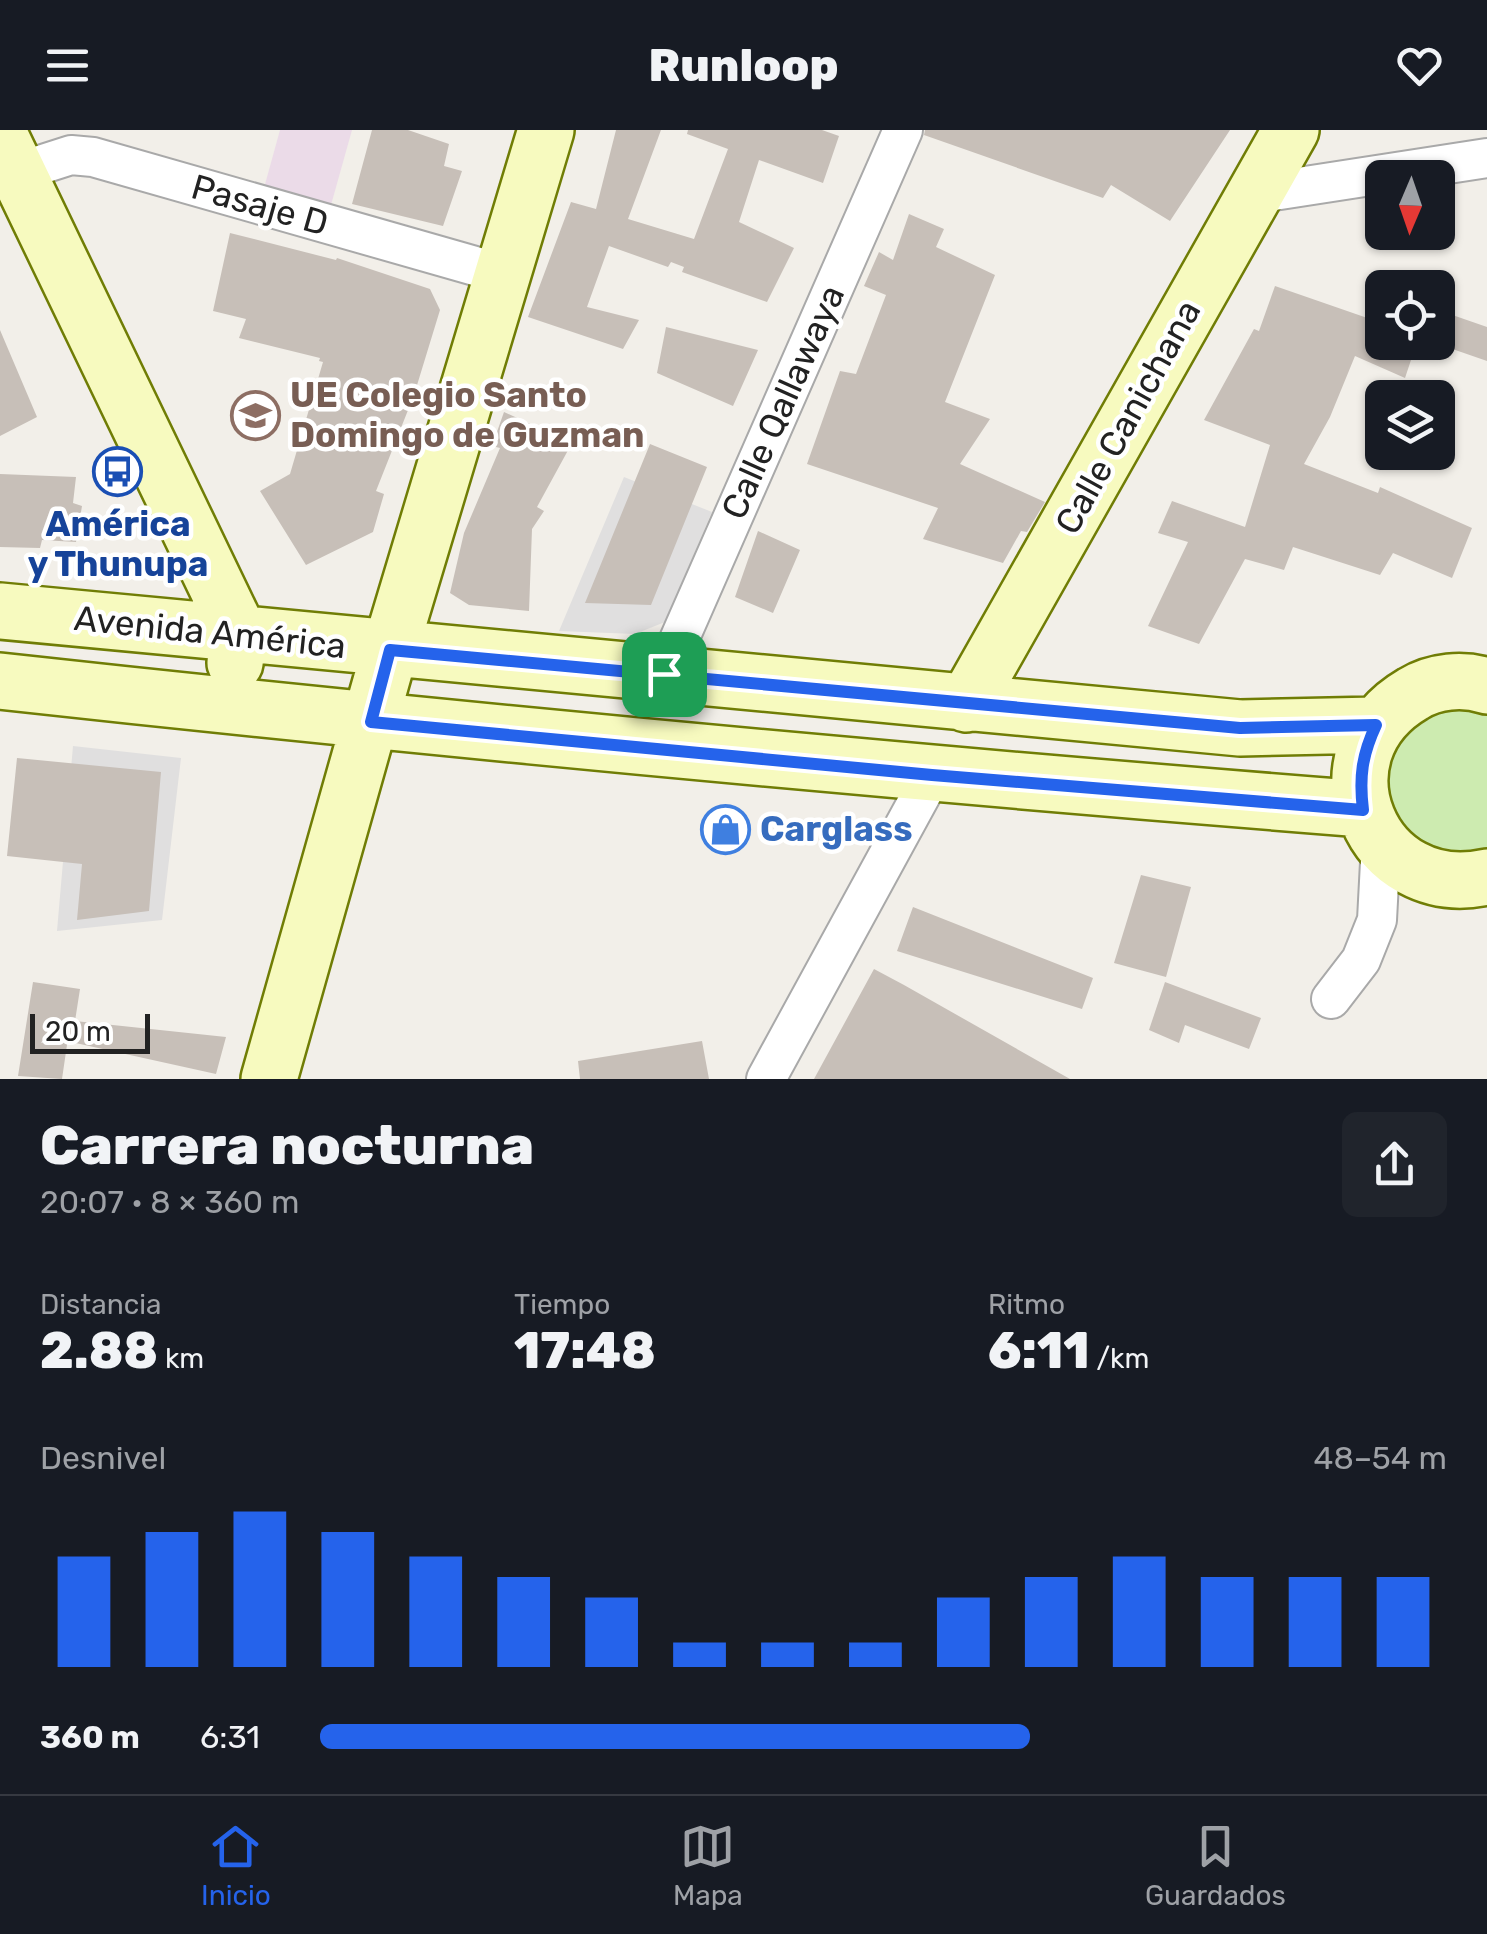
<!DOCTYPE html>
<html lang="es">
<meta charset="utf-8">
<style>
:root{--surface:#171b24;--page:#20242c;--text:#f1f3f6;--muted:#9ea1a6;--line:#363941;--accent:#2563eb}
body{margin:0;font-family:Rubik,sans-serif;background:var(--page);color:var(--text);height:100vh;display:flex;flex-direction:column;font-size:38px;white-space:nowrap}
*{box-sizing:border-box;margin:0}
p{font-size:32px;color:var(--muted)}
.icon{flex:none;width:55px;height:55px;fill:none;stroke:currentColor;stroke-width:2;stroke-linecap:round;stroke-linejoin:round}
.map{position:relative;height:949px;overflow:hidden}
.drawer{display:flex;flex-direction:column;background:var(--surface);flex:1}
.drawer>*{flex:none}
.needle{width:65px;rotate:182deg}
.tools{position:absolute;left:1365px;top:30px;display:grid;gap:20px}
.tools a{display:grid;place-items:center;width:90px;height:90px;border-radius:15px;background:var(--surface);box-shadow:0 2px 8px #0004;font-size:50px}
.scale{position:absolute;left:30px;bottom:25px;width:120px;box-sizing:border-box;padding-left:10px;border:5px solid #222;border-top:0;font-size:28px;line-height:35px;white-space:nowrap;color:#222;-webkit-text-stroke:8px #fff;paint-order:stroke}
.pin{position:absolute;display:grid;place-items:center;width:85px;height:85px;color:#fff;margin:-42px;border-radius:20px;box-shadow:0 5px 15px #0006}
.round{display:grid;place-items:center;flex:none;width:105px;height:105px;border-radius:15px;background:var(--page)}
.overview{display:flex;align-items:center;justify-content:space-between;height:170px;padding:0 40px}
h1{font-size:55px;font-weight:800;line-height:75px}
.figures{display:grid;grid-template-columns:repeat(3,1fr);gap:15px;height:170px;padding:10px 40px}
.figures div{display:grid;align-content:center}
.figures b{font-size:50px;font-weight:800}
.figures small{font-size:28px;font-weight:400}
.figures p{font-size:28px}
.chart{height:280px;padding:20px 40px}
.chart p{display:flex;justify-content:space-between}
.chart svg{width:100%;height:180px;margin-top:10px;stroke:var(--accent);stroke-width:6}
ul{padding:0 40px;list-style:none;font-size:32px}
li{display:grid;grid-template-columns:160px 120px 1fr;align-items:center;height:75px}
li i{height:25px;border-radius:12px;background:var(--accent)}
header{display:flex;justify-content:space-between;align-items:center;height:130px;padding:0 40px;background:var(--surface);font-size:45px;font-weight:800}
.tabs{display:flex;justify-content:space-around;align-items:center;height:140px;border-top:2px solid var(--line);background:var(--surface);font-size:28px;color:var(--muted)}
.tabs a{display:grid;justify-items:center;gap:5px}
.tabs .selected{color:var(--accent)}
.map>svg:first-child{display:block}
</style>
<header><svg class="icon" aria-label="menu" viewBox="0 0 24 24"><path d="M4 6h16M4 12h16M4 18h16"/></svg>Runloop<svg class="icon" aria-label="heart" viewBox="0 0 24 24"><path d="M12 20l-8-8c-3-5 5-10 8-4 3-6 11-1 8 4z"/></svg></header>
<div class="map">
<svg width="1487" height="949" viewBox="0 0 1487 949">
<rect width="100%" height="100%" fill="#f2efe9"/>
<path fill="#e0dfdf" d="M 624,347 L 712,382 L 665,492 L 635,504 L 559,501 Z
M 73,616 L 181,628 L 162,790 L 57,801 Z"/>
<path fill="#ebdbe8" d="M 280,0 L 352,0 L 331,75 L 264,58 Z"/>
<path fill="#cdebb0" d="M 1487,576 L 1487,729 L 1447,732 L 1389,686 L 1383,635 L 1393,612 L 1433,578 Z"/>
<path fill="#c7bfb8" d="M 372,0 L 408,0 L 449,14 L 444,36 L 462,41 L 443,96 L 352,74 Z
M 616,0 L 661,0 L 628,89 L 694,109 L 728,19 L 687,4 L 688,0 L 822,0 L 839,6 L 823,53 L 759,30 L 739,92 L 794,118 L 767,172 L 682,142 L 684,137 L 671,132 L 668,137 L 609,116 L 587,177 L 639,190 L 623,219 L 528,187 L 571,72 L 596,79 Z
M 925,0 L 1230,0 L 1170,91 L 1111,55 L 1103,68 L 924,5 Z
M 909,84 L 944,99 L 936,117 L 995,145 L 945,272 L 990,289 L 960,334 L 1045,372 L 1027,402 L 1021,401 L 1003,433 L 923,409 L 938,378 L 807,334 L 840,241 L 856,244 L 886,165 L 864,156 L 879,122 L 893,130 Z
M 230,103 L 336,130 L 337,128 L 430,159 L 440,180 L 414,265 L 376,361 L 384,364 L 373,402 L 306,435 L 260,361 L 290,344 L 323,232 L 319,231 L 320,228 L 239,208 L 246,189 L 213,181 Z
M 1275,156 L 1376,191 L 1382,177 L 1382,212 L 1417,212 L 1405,248 L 1355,226 L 1330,287 L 1304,334 L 1378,363 L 1380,357 L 1472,398 L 1452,448 L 1393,423 L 1380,445 L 1293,417 L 1284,440 L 1245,429 L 1199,514 L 1148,496 L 1188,412 L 1158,403 L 1172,371 L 1245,397 L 1270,315 L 1204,290 L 1254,199 L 1259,201 Z
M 1438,180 L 1487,197 L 1487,231 L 1438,214 Z
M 666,197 L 758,220 L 733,276 L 657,243 Z
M 0,200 L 37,287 L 0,306 Z
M 504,282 L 572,313 L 537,377 L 544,381 L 532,399 L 529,481 L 469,475 L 450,463 L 464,403 L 500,318 L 492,316 Z
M 650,314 L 707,337 L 651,475 L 585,473 Z
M 0,344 L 76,347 L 73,373 L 82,376 L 76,412 L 42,410 L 40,418 L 0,417 Z
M 758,401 L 800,420 L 773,483 L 735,467 Z
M 17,628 L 161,642 L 149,781 L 77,790 L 82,734 L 7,726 Z
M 1141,745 L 1191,757 L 1166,847 L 1114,833 Z
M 913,777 L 1093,848 L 1082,879 L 897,821 Z
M 874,839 L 904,855 L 1070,949 L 814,949 Z
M 33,852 L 80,859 L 75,891 L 226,907 L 216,944 L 71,912 L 68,908 L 62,949 L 18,946 Z
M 1165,852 L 1261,888 L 1249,919 L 1185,895 L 1179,913 L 1149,900 Z
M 702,911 L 709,949 L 580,949 L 578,931 Z"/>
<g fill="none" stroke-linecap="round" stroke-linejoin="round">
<defs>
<path id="street" d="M 18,42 L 71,25 L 93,27 L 503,144
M 1254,64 L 1487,28
M 664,544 L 903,0
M 1331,869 L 1361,830 L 1377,790 L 1381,713
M 766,949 L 932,645"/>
<path id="secondary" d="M 0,6 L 239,503 L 235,533
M 0,481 L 1240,598 L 1376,595
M 0,551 C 454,601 908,643 1363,679
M 1487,556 C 1463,548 1434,551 1413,564 C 1309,625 1371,773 1487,747
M 966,574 L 1291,0
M 269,949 L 390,520 L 546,0"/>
</defs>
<use href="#street" stroke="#a9a9a9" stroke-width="42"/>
<use href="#secondary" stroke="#707d05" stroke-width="60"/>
<use href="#street" stroke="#fff" stroke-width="38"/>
<use href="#secondary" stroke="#f7fabf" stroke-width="55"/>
</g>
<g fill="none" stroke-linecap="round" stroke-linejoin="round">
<defs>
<path id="route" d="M 390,520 L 1240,598 L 1376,595 C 1362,625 1359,647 1363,680 L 932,645 L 371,592 Z"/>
</defs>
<use href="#route" stroke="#fff" stroke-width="20"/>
<use href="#route" stroke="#2563eb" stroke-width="12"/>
</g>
<defs>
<symbol id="school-ring" viewBox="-11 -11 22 22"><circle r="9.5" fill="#fff" stroke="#8d6e63" stroke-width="1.5"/><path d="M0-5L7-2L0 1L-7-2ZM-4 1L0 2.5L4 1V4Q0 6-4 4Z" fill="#8d6e63"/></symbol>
<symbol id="bus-ring" viewBox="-11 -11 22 22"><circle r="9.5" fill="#fff" stroke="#1a4fb4" stroke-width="1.5"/><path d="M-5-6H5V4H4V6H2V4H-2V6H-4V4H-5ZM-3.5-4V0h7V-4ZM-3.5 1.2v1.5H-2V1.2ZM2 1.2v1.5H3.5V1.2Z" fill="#1a4fb4"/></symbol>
<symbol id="shop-ring" viewBox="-11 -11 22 22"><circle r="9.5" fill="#fff" stroke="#3f7fe0" stroke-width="1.5"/><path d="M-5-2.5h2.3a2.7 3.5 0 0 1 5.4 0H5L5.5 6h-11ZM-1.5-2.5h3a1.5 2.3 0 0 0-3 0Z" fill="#3f7fe0"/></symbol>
</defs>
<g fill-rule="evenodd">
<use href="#school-ring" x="228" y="258" width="55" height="55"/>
<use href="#bus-ring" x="90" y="314" width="55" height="55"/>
<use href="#shop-ring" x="698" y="672" width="55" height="55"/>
</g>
<g text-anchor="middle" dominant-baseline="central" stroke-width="9" stroke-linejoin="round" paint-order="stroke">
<g font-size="35" fill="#222" stroke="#fff">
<text transform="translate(260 75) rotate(16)">Pasaje D</text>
<text transform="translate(783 272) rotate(-66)">Calle Qallawaya</text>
<text transform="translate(1128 287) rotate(-61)">Calle Canichana</text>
<text transform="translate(210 502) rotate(6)">Avenida América</text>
</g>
<g font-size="35" font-weight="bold" fill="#785e54" stroke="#fff" text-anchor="start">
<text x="290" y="265">UE Colegio Santo<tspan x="290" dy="40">Domingo de Guzman</tspan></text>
</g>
<g font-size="35" font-weight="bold" fill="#164399" stroke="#fff">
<text x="118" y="394">América<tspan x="118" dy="40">y Thunupa</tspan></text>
</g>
<g font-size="35" font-weight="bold" fill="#366cbe" stroke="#fff" text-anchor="start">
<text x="760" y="699">Carglass</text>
</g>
</g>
</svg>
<div class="tools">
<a><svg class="needle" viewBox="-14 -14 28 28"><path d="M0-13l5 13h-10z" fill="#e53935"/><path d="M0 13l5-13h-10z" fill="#9ea1a6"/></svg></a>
<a><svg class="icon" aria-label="locate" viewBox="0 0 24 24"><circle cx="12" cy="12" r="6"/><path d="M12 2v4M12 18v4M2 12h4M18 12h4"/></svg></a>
<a><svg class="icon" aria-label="layers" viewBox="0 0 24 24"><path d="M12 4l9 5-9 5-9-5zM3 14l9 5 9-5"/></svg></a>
</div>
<div class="scale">20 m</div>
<div class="pin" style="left:664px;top:544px;background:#1e9e55"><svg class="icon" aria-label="arrive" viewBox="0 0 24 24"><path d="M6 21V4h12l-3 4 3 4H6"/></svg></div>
</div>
<section class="drawer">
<div class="overview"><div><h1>Carrera nocturna</h1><p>20:07 · 8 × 360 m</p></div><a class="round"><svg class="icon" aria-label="share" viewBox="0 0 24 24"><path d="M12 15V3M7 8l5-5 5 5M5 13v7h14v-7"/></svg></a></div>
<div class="figures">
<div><p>Distancia</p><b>2.88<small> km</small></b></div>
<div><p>Tiempo</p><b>17:48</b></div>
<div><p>Ritmo</p><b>6:11<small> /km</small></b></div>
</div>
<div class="chart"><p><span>Desnivel</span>48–54 m</p>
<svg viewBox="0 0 160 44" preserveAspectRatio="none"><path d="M5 44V17M15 44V11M25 44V6M35 44V11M45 44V17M55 44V22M65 44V27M75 44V38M85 44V38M95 44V38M105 44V27M115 44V22M125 44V17M135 44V22M145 44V22M155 44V22"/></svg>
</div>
<ul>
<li><b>360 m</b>6:31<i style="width:63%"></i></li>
</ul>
</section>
<nav class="tabs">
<a class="selected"><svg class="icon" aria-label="home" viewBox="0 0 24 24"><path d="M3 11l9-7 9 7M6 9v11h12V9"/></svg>Inicio</a>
<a><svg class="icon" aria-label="map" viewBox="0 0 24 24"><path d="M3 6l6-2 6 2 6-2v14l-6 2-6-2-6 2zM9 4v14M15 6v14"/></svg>Mapa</a>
<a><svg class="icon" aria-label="saved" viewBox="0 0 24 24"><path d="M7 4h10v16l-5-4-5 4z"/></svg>Guardados</a>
</nav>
